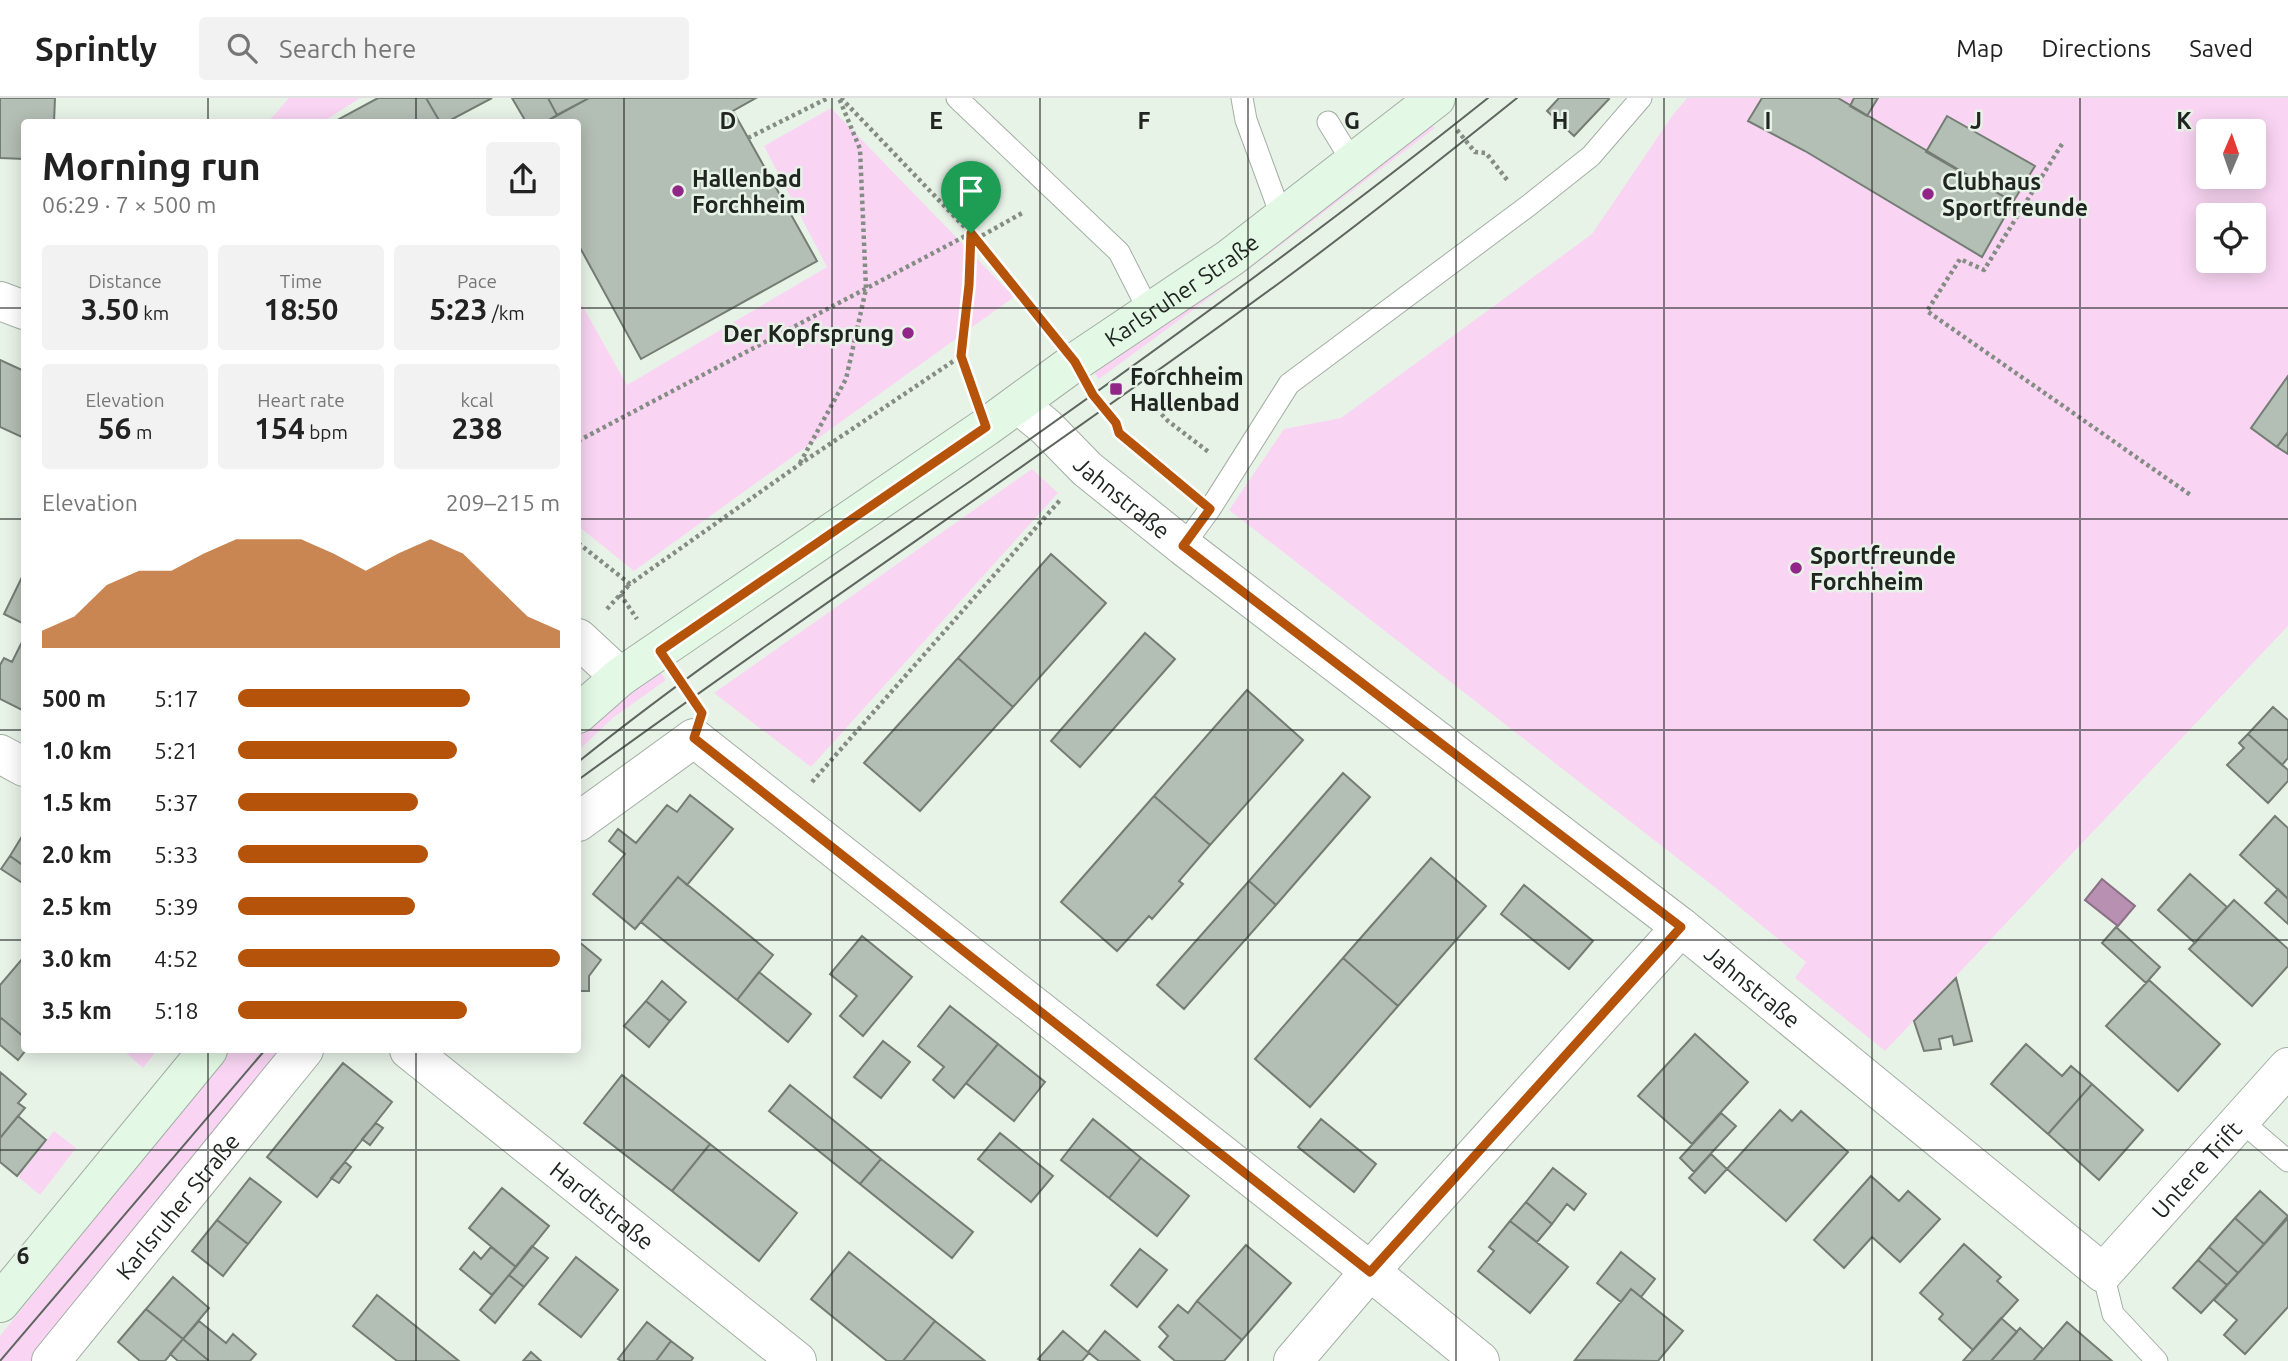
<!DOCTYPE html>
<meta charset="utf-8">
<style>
:root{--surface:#fff;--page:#f2f2f2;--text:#222;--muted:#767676;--line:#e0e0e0;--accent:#b45309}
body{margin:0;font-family:Ubuntu,sans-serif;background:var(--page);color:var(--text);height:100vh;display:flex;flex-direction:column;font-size:26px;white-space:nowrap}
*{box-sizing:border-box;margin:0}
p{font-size:23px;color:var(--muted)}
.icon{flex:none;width:38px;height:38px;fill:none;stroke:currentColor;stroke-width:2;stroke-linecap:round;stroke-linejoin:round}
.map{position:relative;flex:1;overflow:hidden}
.side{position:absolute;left:21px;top:21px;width:560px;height:934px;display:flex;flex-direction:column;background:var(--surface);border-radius:7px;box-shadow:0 4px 18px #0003}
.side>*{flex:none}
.needle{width:46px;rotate:2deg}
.tools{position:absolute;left:2196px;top:21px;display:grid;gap:14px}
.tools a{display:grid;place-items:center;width:70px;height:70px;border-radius:7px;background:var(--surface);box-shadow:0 4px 18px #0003;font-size:35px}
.pin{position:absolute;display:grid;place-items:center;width:60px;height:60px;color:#fff;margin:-72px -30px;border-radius:50% 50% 50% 0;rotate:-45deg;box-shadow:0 0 7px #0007}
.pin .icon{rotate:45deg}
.round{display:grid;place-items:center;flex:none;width:74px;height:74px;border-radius:7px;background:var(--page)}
.summary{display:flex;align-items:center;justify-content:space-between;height:119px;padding:0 21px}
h1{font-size:38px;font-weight:700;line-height:52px}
.figures{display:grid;grid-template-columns:repeat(3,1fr);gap:10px;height:119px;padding:7px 21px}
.figures div{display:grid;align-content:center;border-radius:7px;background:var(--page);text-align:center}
.figures b{font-size:30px;font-weight:700}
.figures small{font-size:19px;font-weight:400}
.figures p{font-size:19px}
.chart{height:196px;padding:14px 21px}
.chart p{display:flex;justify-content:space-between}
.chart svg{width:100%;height:126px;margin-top:7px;fill:var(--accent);opacity:.7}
ul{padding:0 21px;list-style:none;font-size:23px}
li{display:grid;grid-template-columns:112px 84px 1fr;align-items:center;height:52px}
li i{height:18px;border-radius:9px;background:var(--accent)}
header{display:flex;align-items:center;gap:42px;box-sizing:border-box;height:98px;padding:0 35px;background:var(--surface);border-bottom:2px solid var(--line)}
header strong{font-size:33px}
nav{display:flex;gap:38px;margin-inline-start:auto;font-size:24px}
.search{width:490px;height:63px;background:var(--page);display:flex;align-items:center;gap:18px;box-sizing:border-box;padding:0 24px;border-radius:7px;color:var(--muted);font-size:26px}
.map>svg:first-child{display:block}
</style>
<header>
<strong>Sprintly</strong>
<div class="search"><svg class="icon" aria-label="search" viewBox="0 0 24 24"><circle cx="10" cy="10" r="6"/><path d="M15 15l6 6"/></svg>Search here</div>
<nav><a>Map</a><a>Directions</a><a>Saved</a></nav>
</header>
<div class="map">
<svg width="2288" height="1263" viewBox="0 0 2288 1263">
<rect width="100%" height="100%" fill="#e8f3e8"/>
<path fill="#f9d5f3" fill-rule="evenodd" d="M 289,0 L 360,0 L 323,24 L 268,24 Z
M 1687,0 L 2288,0 L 2288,528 L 1885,953 L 1795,880 L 1806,864 L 1721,794 L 1229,412 L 1284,331 L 1341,320 L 1592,136 L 1672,18 ZM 2208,33 L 2254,33 L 2254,79 L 2208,79 ZM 2208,117 L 2254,117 L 2254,163 L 2208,163 Z
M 831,10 L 1014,199 L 634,473 L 578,428 L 578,200 L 627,287 L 827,169 L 764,48 Z
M 1431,26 L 1435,30 L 1261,162 L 1099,281 L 1089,268 Z
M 1032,371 L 1058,395 L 811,669 L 714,595 Z
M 657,569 L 666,582 L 614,619 L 578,653 L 578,635 L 619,596 Z
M 123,952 L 157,952 L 143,970 Z
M 230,952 L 288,952 L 44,1263 L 0,1263 L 0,1238 Z
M 54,1033 L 76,1050 L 40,1097 L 18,1079 Z"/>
<path fill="#b890b1" stroke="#8b7086" stroke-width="2" d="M 2102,781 L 2135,808 L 2118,828 L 2085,802 Z"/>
<path fill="#b3beb4" stroke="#737d74" stroke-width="2" d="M 0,0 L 55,0 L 54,24 L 24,24 L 24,61 L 0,60 Z
M 378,0 L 426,0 L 440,24 L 341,24 L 339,21 Z
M 426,0 L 492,0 L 447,24 L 440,24 Z
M 512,0 L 548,0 L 557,17 L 545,24 L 526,24 Z
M 548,0 L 589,0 L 557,17 Z
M 589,0 L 756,0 L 733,13 L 817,163 L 641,261 L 578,146 L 578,24 L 545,24 Z
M 1559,0 L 1608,0 L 1609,1 L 1574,38 L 1547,13 Z
M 1762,0 L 1838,0 L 2013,104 L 1982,159 L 1805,53 L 1748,23 Z
M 1854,0 L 1878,0 L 1867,18 L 1850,8 Z
M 1947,18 L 2035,68 L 2013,104 L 1926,54 Z
M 0,262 L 24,273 L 24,340 L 0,329 Z
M 2288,278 L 2288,334 L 2277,349 L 2251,330 Z
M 2288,334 L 2288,356 L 2277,349 Z
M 1051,456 L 1106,505 L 1013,609 L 958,560 Z
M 24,475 L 24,526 L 4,516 Z
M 1145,535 L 1175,561 L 1080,669 L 1051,643 Z
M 24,540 L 24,613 L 0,601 L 0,567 L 4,560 L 12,564 Z
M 958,560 L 1013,609 L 920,713 L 864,665 Z
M 1247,592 L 1303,642 L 1210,747 L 1154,698 Z
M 2273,609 L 2288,622 L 2288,660 L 2282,667 L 2248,636 Z
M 2248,636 L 2288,672 L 2288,683 L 2268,705 L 2227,667 L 2244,650 L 2239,645 Z
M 1343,675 L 1370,699 L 1276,807 L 1249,783 Z
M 690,697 L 733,731 L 687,787 L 678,779 L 635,831 L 593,796 L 625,756 L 609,743 L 618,731 L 636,745 L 667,707 L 677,714 Z
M 1154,698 L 1210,747 L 1179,783 L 1183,786 L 1152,821 L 1149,818 L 1117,853 L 1061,804 Z
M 2275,718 L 2288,730 L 2288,801 L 2240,757 Z
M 24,735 L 24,768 L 10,758 Z
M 10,758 L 24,768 L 24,786 L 1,771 Z
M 1431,760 L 1486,808 L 1398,908 L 1343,860 Z
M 2190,776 L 2227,809 L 2195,845 L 2158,812 Z
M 678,779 L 773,857 L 737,902 L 641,824 Z
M 1249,783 L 1276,807 L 1184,911 L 1157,887 Z
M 1524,787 L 1593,843 L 1569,871 L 1501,816 Z
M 2278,791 L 2288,801 L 2288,826 L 2265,805 Z
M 2234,802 L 2288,851 L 2288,868 L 2252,908 L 2189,851 Z
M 2116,829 L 2160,869 L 2146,885 L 2102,845 Z
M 862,838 L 912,879 L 863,938 L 840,918 L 857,898 L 830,876 Z
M 578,843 L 601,862 L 589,878 L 589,893 L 578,893 Z
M 23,860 L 24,861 L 24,939 L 0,919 L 0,887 Z
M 1343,860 L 1398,908 L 1310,1009 L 1255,961 Z
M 759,874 L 811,916 L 788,944 L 737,902 Z
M 1956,880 L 1972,943 L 1954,947 L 1952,938 L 1939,941 L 1941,951 L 1924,953 L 1914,923 Z
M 2149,882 L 2220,946 L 2178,993 L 2106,928 Z
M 662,883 L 686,904 L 670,923 L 646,903 Z
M 646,903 L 670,923 L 649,949 L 624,928 Z
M 950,908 L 998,946 L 954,1000 L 933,982 L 944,969 L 918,948 Z
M 0,919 L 24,939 L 26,952 L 18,962 L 0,947 Z
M 1695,936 L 1748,984 L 1692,1046 L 1638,998 Z
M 883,943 L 910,964 L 881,1000 L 854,979 Z
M 998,946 L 1045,984 L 1014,1023 L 966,985 Z
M 2026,946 L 2062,978 L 2071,968 L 2092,986 L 2048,1036 L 1991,986 Z
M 343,965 L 392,1004 L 317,1099 L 267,1059 Z
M 0,974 L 26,996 L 18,1005 L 25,1010 L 0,1040 Z
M 622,977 L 710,1046 L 672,1093 L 584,1025 Z
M 2092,986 L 2143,1032 L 2099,1082 L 2048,1036 Z
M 790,987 L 881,1061 L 860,1086 L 769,1013 Z
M 1780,1012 L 1792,1023 L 1801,1013 L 1848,1054 L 1786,1123 L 1727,1071 Z
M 1721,1015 L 1736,1028 L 1694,1074 L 1680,1060 Z
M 18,1018 L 46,1042 L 17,1078 L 0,1064 L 0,1040 Z
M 1093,1021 L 1141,1060 L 1109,1100 L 1061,1062 Z
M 1321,1021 L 1376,1066 L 1354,1094 L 1298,1049 Z
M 376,1025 L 383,1030 L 370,1047 L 362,1041 Z
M 1000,1035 L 1053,1078 L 1031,1104 L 978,1061 Z
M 710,1046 L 797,1115 L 759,1163 L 672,1093 Z
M 1711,1056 L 1727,1071 L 1705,1095 L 1689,1080 Z
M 1141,1060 L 1189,1098 L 1157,1138 L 1109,1100 Z
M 881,1061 L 973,1134 L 952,1160 L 860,1086 Z
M 345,1064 L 351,1069 L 339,1085 L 331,1080 Z
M 1553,1070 L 1586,1096 L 1574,1112 L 1567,1106 L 1552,1126 L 1526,1104 Z
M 1871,1078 L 1899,1103 L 1908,1093 L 1940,1121 L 1900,1164 L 1872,1139 L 1844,1170 L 1814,1142 Z
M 250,1080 L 281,1104 L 248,1146 L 217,1122 Z
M 502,1090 L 549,1128 L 516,1169 L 469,1130 Z
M 2260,1093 L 2288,1118 L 2264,1146 L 2235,1120 Z
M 1526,1104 L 1552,1126 L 1537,1144 L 1510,1123 Z
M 2235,1120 L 2264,1146 L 2238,1175 L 2209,1149 Z
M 2288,1120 L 2288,1209 L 2245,1256 L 2224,1237 L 2237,1222 L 2214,1202 Z
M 217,1122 L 248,1146 L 223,1178 L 192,1153 Z
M 1510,1123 L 1568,1169 L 1530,1215 L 1478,1173 L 1494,1153 L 1489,1149 Z
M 1964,1146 L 2001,1179 L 1997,1183 L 2018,1202 L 1973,1252 L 1939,1221 L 1943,1216 L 1920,1195 Z
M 1246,1147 L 1291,1185 L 1242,1242 L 1197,1203 Z
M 532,1148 L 548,1160 L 524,1189 L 509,1177 Z
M 491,1149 L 516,1169 L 492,1197 L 460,1171 L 474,1154 L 481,1161 Z
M 2209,1149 L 2238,1175 L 2227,1187 L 2198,1162 Z
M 1140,1151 L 1167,1172 L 1137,1209 L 1111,1187 Z
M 849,1154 L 935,1223 L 903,1263 L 887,1263 L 811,1201 Z
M 1621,1154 L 1655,1181 L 1641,1199 L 1631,1191 L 1621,1204 L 1597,1185 Z
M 576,1159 L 618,1192 L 581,1239 L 539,1206 Z
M 2198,1162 L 2227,1187 L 2201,1215 L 2173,1190 Z
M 509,1177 L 524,1189 L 495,1225 L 480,1212 Z
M 173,1179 L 209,1210 L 183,1241 L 146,1211 Z
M 1631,1191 L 1683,1233 L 1658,1263 L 1575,1262 Z
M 377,1197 L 459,1263 L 397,1263 L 353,1228 Z
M 1197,1203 L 1242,1242 L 1224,1263 L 1175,1263 L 1159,1249 L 1168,1238 L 1159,1229 L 1178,1207 L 1188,1215 Z
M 146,1211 L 183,1241 L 165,1263 L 140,1263 L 118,1244 Z
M 2001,1220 L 2017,1234 L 1991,1263 L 1963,1263 Z
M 199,1223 L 226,1245 L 233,1236 L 256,1256 L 250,1263 L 209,1263 L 183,1241 Z
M 935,1223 L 985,1263 L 903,1263 Z
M 647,1224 L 671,1243 L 656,1263 L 621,1263 L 618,1261 Z
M 2067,1224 L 2112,1263 L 2033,1263 Z
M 2020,1230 L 2043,1251 L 2033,1263 L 1991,1263 Z
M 1063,1233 L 1089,1255 L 1082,1263 L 1041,1263 L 1038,1261 Z
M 1105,1233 L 1140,1263 L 1099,1263 L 1088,1254 Z
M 183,1241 L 209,1263 L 178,1263 L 170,1256 Z
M 671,1243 L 693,1260 L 691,1263 L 656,1263 Z
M 531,1254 L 541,1263 L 523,1263 Z"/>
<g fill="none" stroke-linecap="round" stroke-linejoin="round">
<defs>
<path id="lane" d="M 957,0 L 1119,154 L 1150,215
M 1242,0 L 1246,22 L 1282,120
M 1328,24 L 1353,65
M 1183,448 L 1210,411 L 1289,286 L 1528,108 L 1591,58 L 1641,0
M 2241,1023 L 2288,1063
M 2103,1175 L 2113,1216 L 2157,1263"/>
<g id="street">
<path d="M 0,203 L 24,212"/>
<path id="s1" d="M 1018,306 L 1046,329 L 1087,371 L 1183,448 L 1681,829 L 2103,1175 L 2288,969"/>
<path d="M 578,540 L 620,579"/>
<path d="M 0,656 L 24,669"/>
<path d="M 578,724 L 694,640 L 1370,1173 L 1480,1263"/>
<path id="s2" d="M 409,952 L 797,1263"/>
<path id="s3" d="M 51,1263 L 304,952"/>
<path d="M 1293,1263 L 1370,1173 L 1681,829"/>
</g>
<g id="secondary">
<path id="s4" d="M 578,616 L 620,579 L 986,329 L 1075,264 L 1230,160 L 1436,0"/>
<path d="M 0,1205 L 208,952"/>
</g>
</defs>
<use href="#lane" stroke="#a3aea4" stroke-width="23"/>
<use href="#street" stroke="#a3aea4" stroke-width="40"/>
<use href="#secondary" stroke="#a3aea4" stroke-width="40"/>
<path stroke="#848c84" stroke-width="4.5" stroke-dasharray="3.5 3.5" stroke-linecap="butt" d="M 841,0 L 976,141 L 1051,234
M 1457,32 L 1475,54 L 1486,55 L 1508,83
M 748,40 L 828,0
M 2062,46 L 1984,172 L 1960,161 L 1927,213 L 2192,398
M 976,141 L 1024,114
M 1095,299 L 1116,325 L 1119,335 L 1186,391
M 1147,301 L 1168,323 L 1210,355
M 578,343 L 971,135 L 969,187 L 961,258 L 972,289
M 800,365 L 846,281 L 866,191 L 860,51 L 839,0
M 578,445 L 630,486 L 800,366 L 961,258
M 620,496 L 637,521
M 607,511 L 630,486
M 683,585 L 694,601
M 812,684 L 1061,401"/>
<use href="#lane" stroke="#fff" stroke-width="21"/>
<use href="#street" stroke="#fff" stroke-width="38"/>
<use href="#secondary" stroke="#e3f9e5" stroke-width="38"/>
<path stroke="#5f655f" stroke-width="2" d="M 578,664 C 702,564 837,475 969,384 C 1145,261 1320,134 1488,0
M 578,682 C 810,513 1050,353 1282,183 C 1362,124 1440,62 1517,0
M 0,1263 L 265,952"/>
</g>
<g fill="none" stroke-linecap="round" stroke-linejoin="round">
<defs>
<path id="route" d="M 971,135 L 1075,264 L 1093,297 L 1116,325 L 1119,335 L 1210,411 L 1183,448 L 1681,829 L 1370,1174 L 694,640 L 702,615 L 660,553 L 986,329 L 961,258 L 969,187 Z"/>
</defs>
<use href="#route" stroke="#fff" stroke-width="14"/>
<use href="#route" stroke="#b45309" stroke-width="9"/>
</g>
<path fill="none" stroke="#212521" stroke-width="2" stroke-opacity="0.55" d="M 208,0 L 208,24M 416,0 L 416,24M 624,0 L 624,1263M 832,0 L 832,1263M 1040,0 L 1040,1263M 1248,0 L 1248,1263M 1456,0 L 1456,1263M 1664,0 L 1664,1263M 1872,0 L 1872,1263M 2080,0 L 2080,1263M 0,210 L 24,210M 578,210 L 2288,210M 0,421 L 24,421M 578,421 L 2288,421M 0,632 L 24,632M 578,632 L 2288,632M 0,842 L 24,842M 578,842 L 2288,842M 208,952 L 208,1263M 416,952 L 416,1263M 0,1052 L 2288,1052"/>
<g fill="#922588" stroke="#e8f3e8" stroke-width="2.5">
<circle cx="678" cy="93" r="7"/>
<circle cx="1928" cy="96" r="7"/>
<circle cx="908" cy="235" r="7"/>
<rect x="1109" y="284" width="14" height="14" rx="3.5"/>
<circle cx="1796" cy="470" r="7"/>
</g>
<g text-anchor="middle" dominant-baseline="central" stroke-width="5" stroke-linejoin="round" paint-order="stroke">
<g font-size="23" font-weight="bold" fill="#212521" stroke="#e8f3e8" text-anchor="start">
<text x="692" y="80">Hallenbad<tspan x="692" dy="26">Forchheim</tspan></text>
<text x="1942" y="83">Clubhaus<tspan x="1942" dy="26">Sportfreunde</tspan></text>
<text x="894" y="235" text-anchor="end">Der Kopfsprung</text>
<text x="1130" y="278">Forchheim<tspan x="1130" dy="26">Hallenbad</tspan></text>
<text x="1810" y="457">Sportfreunde<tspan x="1810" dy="26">Forchheim</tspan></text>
</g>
<g font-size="23" fill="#212521" stroke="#e8f3e8">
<text stroke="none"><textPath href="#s4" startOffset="738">Karlsruher Straße</textPath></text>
<text stroke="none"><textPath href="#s1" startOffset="140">Jahnstraße</textPath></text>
<text stroke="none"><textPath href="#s1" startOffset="938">Jahnstraße</textPath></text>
<text stroke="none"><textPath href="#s1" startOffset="1530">Untere Trift</textPath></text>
<text stroke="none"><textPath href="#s3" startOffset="200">Karlsruher Straße</textPath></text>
<text stroke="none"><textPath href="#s2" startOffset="248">Hardtstraße</textPath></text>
</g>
</g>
<g font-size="23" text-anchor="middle" font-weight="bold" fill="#212521" stroke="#e8f3e8" stroke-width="5" stroke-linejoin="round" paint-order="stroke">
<text x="728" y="31">D</text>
<text x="936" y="31">E</text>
<text x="1144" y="31">F</text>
<text x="1352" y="31">G</text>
<text x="1560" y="31">H</text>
<text x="1768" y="31">I</text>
<text x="1976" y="31">J</text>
<text x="2184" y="31">K</text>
<text x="23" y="1166">6</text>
</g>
</svg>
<div class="tools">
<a><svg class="needle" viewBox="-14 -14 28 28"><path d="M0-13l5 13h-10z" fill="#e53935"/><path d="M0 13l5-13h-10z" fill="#767676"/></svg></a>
<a><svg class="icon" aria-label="locate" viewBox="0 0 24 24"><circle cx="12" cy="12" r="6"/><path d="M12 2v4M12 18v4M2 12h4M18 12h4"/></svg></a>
</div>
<div class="pin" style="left:971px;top:135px;background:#1e9e55"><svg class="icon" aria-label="arrive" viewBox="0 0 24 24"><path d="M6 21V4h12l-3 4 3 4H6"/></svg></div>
<section class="side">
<div class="summary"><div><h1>Morning run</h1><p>06:29 · 7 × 500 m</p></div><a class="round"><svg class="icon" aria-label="share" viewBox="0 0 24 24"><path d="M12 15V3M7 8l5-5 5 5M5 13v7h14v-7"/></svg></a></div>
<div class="figures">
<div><p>Distance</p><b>3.50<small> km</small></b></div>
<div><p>Time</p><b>18:50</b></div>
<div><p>Pace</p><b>5:23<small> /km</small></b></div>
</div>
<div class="figures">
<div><p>Elevation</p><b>56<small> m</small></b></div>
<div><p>Heart rate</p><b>154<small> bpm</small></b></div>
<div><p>kcal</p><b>238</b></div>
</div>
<div class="chart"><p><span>Elevation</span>209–215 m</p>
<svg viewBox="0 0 160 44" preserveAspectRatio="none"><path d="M0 44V38L10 33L20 22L30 17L40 17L50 11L60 6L70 6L80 6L90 11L100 17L110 11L120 6L130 11L140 22L150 33L160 38V44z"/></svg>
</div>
<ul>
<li><b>500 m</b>5:17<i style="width:72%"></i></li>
<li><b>1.0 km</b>5:21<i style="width:68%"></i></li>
<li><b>1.5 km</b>5:37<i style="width:56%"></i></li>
<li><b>2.0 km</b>5:33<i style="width:59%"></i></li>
<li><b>2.5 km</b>5:39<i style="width:55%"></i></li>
<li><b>3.0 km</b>4:52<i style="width:100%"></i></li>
<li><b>3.5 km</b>5:18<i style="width:71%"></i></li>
</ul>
</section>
</div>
